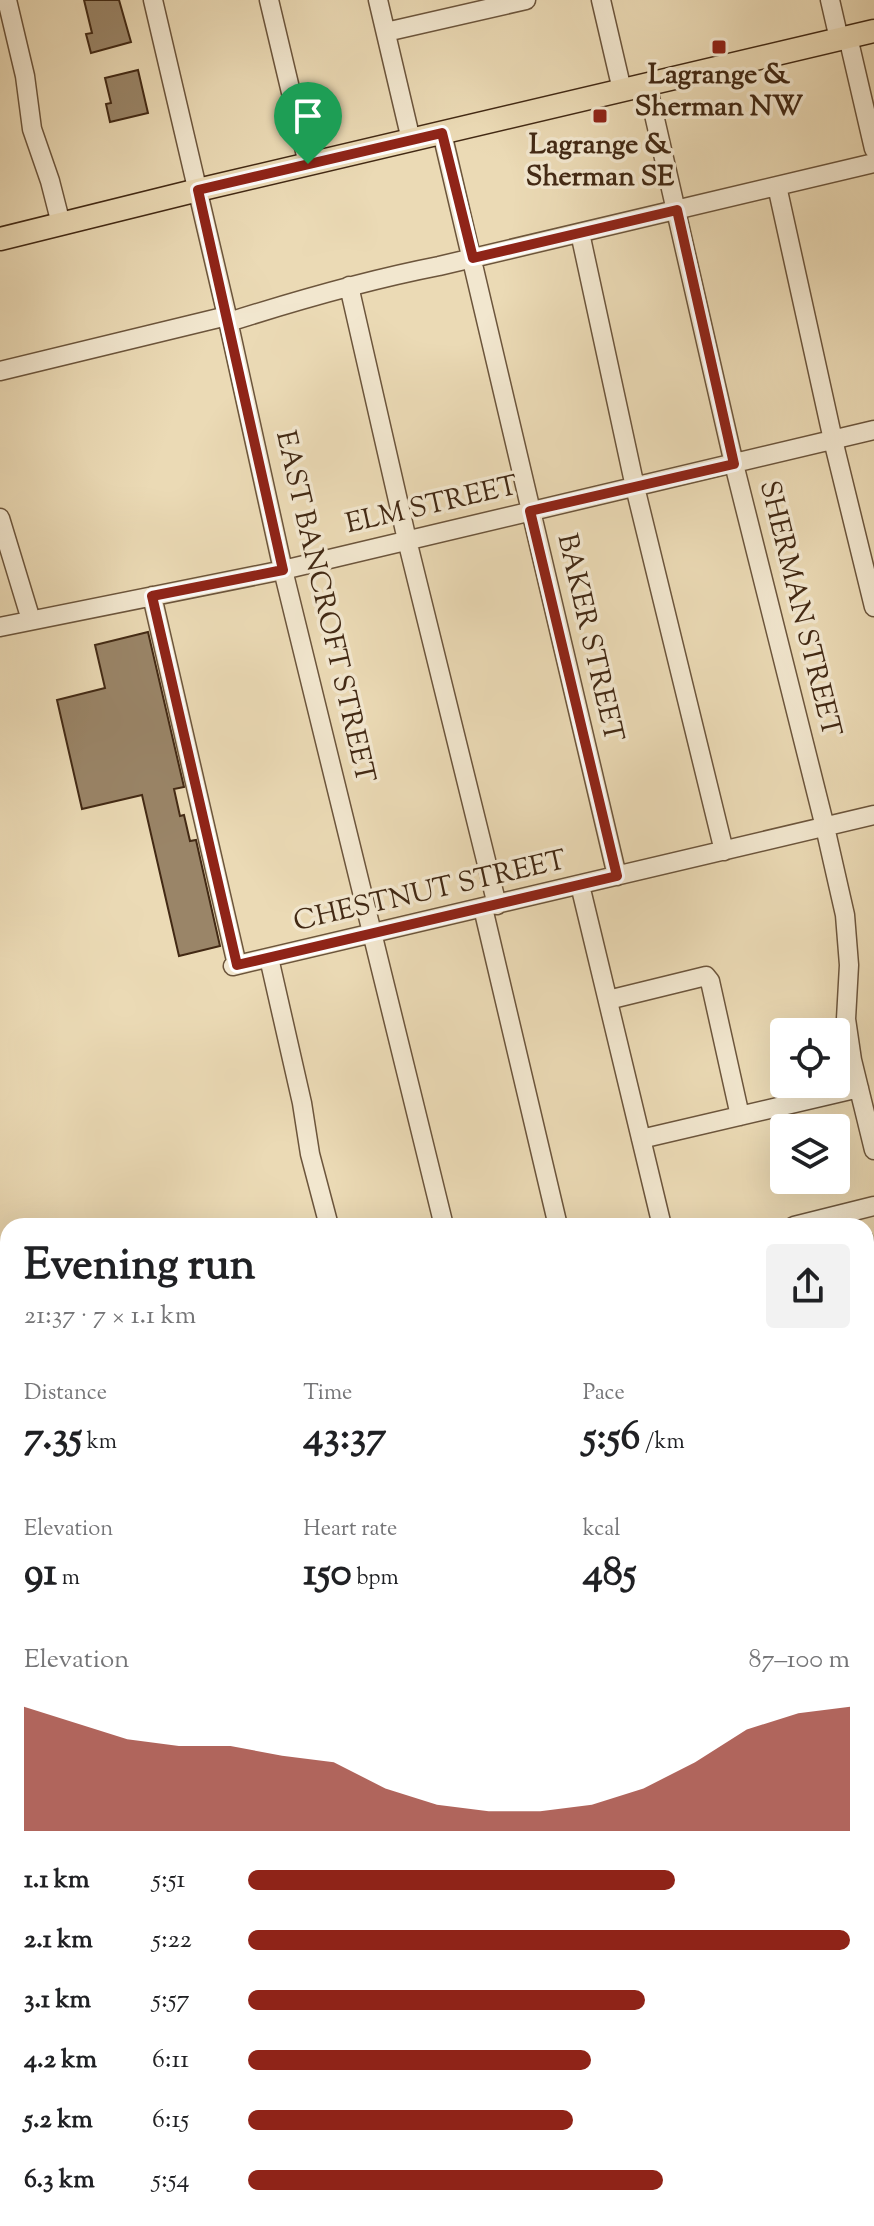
<!DOCTYPE html>
<meta charset="utf-8">
<style>
:root{--surface:#fff;--page:#f2f2f2;--text:#202124;--muted:#757577;--accent:#8f2418}
body{margin:0;font-family:"Sorts Mill Goudy",serif;background:var(--page);color:var(--text);height:100vh;display:flex;flex-direction:column;font-size:30px;white-space:nowrap}
*{box-sizing:border-box;margin:0}
p{font-size:26px;color:var(--muted)}
.icon{flex:none;width:44px;height:44px;fill:none;stroke:currentColor;stroke-width:2;stroke-linecap:round;stroke-linejoin:round}
.map{position:relative;flex:1;overflow:hidden}
.panel{position:absolute;left:0px;top:1218px;width:874px;height:1008px;display:flex;flex-direction:column;background:var(--surface);border-radius:24px 24px 0 0;box-shadow:0 8px 32px #0002}
.panel>*{flex:none}
.buttons{position:absolute;left:770px;top:1018px;display:grid;gap:16px}
.buttons a{display:grid;place-items:center;width:80px;height:80px;border-radius:8px;background:var(--surface);box-shadow:0 8px 32px #0002;font-size:40px}
.pin{position:absolute;display:grid;place-items:center;width:68px;height:68px;color:#fff;margin:-82px -34px;border-radius:50% 50% 50% 0;rotate:-45deg;box-shadow:0 0 8px #0007}
.pin .icon{rotate:45deg}
.round{display:grid;place-items:center;flex:none;width:84px;height:84px;border-radius:8px;background:var(--page)}
.headline{display:flex;align-items:center;justify-content:space-between;height:136px;padding:0 24px}
h1{font-size:44px;font-weight:700;line-height:60px}
.figures{display:grid;grid-template-columns:repeat(3,1fr);gap:12px;height:136px;padding:8px 24px}
.figures div{display:grid;align-content:center}
.figures b{font-size:40px;font-weight:700}
.figures small{font-size:22px;font-weight:400}
.figures p{font-size:22px}
.chart{height:224px;padding:16px 24px}
.chart p{display:flex;justify-content:space-between}
.chart svg{width:100%;height:144px;margin-top:8px;fill:var(--accent);opacity:.7}
ul{padding:0 24px;list-style:none;font-size:26px}
li{display:grid;grid-template-columns:128px 96px 1fr;align-items:center;height:60px}
li i{height:20px;border-radius:10px;background:var(--accent)}
.map>svg:first-child{display:block}
</style>
<div class="map">
<svg width="874" height="2226" viewBox="0 0 874 2226">
<rect width="100%" height="100%" fill="#ebdab5"/>
<filter id="stains"><feTurbulence type="fractalNoise" baseFrequency=".0025" numOctaves="4"/><feColorMatrix values="0 0 0 0 .2 0 0 0 0 .09 0 0 0 0 .02 0 0 0 .5 -.17"/></filter>
<radialGradient id="worn" r=".72"><stop offset=".6" stop-color="#630" stop-opacity="0"/><stop offset="1" stop-color="#630" stop-opacity=".3"/></radialGradient>
<path fill="#cebc9a" stroke="#887257" stroke-width="2" d="M 872,1234 L 874,1245 L 874,2226 L 415,2226 L 420,2218 L 866,2218 L 866,1236 Z"/>
<path fill="#9a8568" stroke="#422914" stroke-width="2" d="M 84,0 L 119,0 L 131,42 L 91,53 L 86,34 L 92,33 Z
M 138,70 L 148,113 L 110,122 L 106,104 L 111,103 L 105,78 Z
M 148,632 L 184,787 L 174,789 L 180,816 L 184,815 L 190,841 L 196,840 L 220,946 L 179,956 L 142,795 L 82,809 L 57,700 L 105,688 L 95,645 Z"/>
<g fill="none" stroke-linecap="round" stroke-linejoin="round">
<defs>
<path id="minor" d="M 7,0 L 25,76 L 32,129 L 50,181 L 61,224
M 153,0 L 227,316 L 283,570 L 444,1226
M 269,0 L 308,164
M 378,0 L 411,140
M 601,0 L 622,90
M 830,0 L 839,39
M 386,32 L 526,0
M 848,37 L 874,149
M 647,84 L 734,464 L 825,827 L 845,915 L 849,965 L 846,1019 L 852,1060 L 874,1150
M 442,133 L 617,876
M 777,186 L 833,440 L 874,607
M 580,233 L 635,487 L 724,851
M 349,286 L 407,540 L 497,905
M 229,322 C 298,300 367,280 439,266 L 874,163
M 0,371 L 227,316
M 0,518 L 31,620
M 152,596 L 237,965
M 0,627 L 283,570 L 874,430
M 580,885 L 662,1226
M 483,908 L 558,1226
M 269,958 L 302,1103 L 310,1154 L 329,1226
M 233,966 L 874,815
M 608,1000 L 706,976 L 710,981 L 740,1116
M 641,1139 L 859,1088
M 794,1226 L 874,1206"/>
<path id="major" d="M 0,239 L 198,190 L 874,31"/>
</defs>
<use href="#minor" stroke="#6c553c" stroke-width="21"/>
<use href="#major" stroke="#422914" stroke-width="25"/>
<path stroke="#422914" stroke-width="3" stroke-dasharray="2 4" stroke-linecap="butt" d="M 0,2142 L 8,2159
M 36,2218 L 40,2226"/>
<use href="#minor" stroke="#f2e7cf" stroke-width="18"/>
<use href="#major" stroke="#ebdab5" stroke-width="22"/>
</g>
<g fill="none" stroke-linecap="round" stroke-linejoin="round">
<defs>
<path id="route" d="M 442,133 L 473,258 L 677,210 L 734,464 L 530,511 L 617,876 L 237,965 L 152,596 L 283,570 L 198,190 Z"/>
</defs>
<use href="#route" stroke="#fff" stroke-width="16"/>
<use href="#route" stroke="#8f2418" stroke-width="10"/>
</g>
<g fill="#8f2418" stroke="#f2e7cf" stroke-width="3">
<rect x="711" y="39" width="16" height="16" rx="4"/>
<rect x="592" y="108" width="16" height="16" rx="4"/>
</g>
<g text-anchor="middle" dominant-baseline="central" stroke-width="7" stroke-linejoin="round" paint-order="stroke">
<g font-size="28" font-weight="bold" fill="#422914" stroke="#f2e7cf">
<text x="719" y="76">Lagrange &amp;<tspan x="719" dy="32">Sherman NW</tspan></text>
<text x="600" y="146">Lagrange &amp;<tspan x="600" dy="32">Sherman SE</tspan></text>
</g>
<g font-size="28" fill="#422914" stroke="#f2e7cf">
<text transform="translate(432 506) rotate(-13)">ELM STREET</text>
<text transform="translate(324 607) rotate(77)">EAST BANCROFT STREET</text>
<text transform="translate(799 609) rotate(76)">SHERMAN STREET</text>
<text transform="translate(589 638) rotate(77)">BAKER STREET</text>
<text transform="translate(430 892) rotate(-13)">CHESTNUT STREET</text>
</g>
</g>
<rect width="100%" height="100%" filter="url(#stains)"/>
<rect width="100%" height="100%" fill="url(#worn)"/>
</svg>
<div class="buttons">
<a><svg class="icon" aria-label="locate" viewBox="0 0 24 24"><circle cx="12" cy="12" r="6"/><path d="M12 2v4M12 18v4M2 12h4M18 12h4"/></svg></a>
<a><svg class="icon" aria-label="layers" viewBox="0 0 24 24"><path d="M12 4l9 5-9 5-9-5zM3 14l9 5 9-5"/></svg></a>
</div>
<div class="pin" style="left:308px;top:164px;background:#1e9e55"><svg class="icon" aria-label="arrive" viewBox="0 0 24 24"><path d="M6 21V4h12l-3 4 3 4H6"/></svg></div>
<section class="panel">
<div class="headline"><div><h1>Evening run</h1><p>21:37 · 7 × 1.1 km</p></div><a class="round"><svg class="icon" aria-label="share" viewBox="0 0 24 24"><path d="M12 15V3M7 8l5-5 5 5M5 13v7h14v-7"/></svg></a></div>
<div class="figures">
<div><p>Distance</p><b>7.35<small> km</small></b></div>
<div><p>Time</p><b>43:37</b></div>
<div><p>Pace</p><b>5:56<small> /km</small></b></div>
</div>
<div class="figures">
<div><p>Elevation</p><b>91<small> m</small></b></div>
<div><p>Heart rate</p><b>150<small> bpm</small></b></div>
<div><p>kcal</p><b>485</b></div>
</div>
<div class="chart"><p><span>Elevation</span>87–100 m</p>
<svg viewBox="0 0 160 44" preserveAspectRatio="none"><path d="M0 44V6L10 11L20 16L30 18L40 18L50 21L60 23L70 31L80 36L90 38L100 38L110 36L120 31L130 23L140 13L150 8L160 6V44z"/></svg>
</div>
<ul>
<li><b>1.1 km</b>5:51<i style="width:71%"></i></li>
<li><b>2.1 km</b>5:22<i style="width:100%"></i></li>
<li><b>3.1 km</b>5:57<i style="width:66%"></i></li>
<li><b>4.2 km</b>6:11<i style="width:57%"></i></li>
<li><b>5.2 km</b>6:15<i style="width:54%"></i></li>
<li><b>6.3 km</b>5:54<i style="width:69%"></i></li>
</ul>
</section>
</div>
